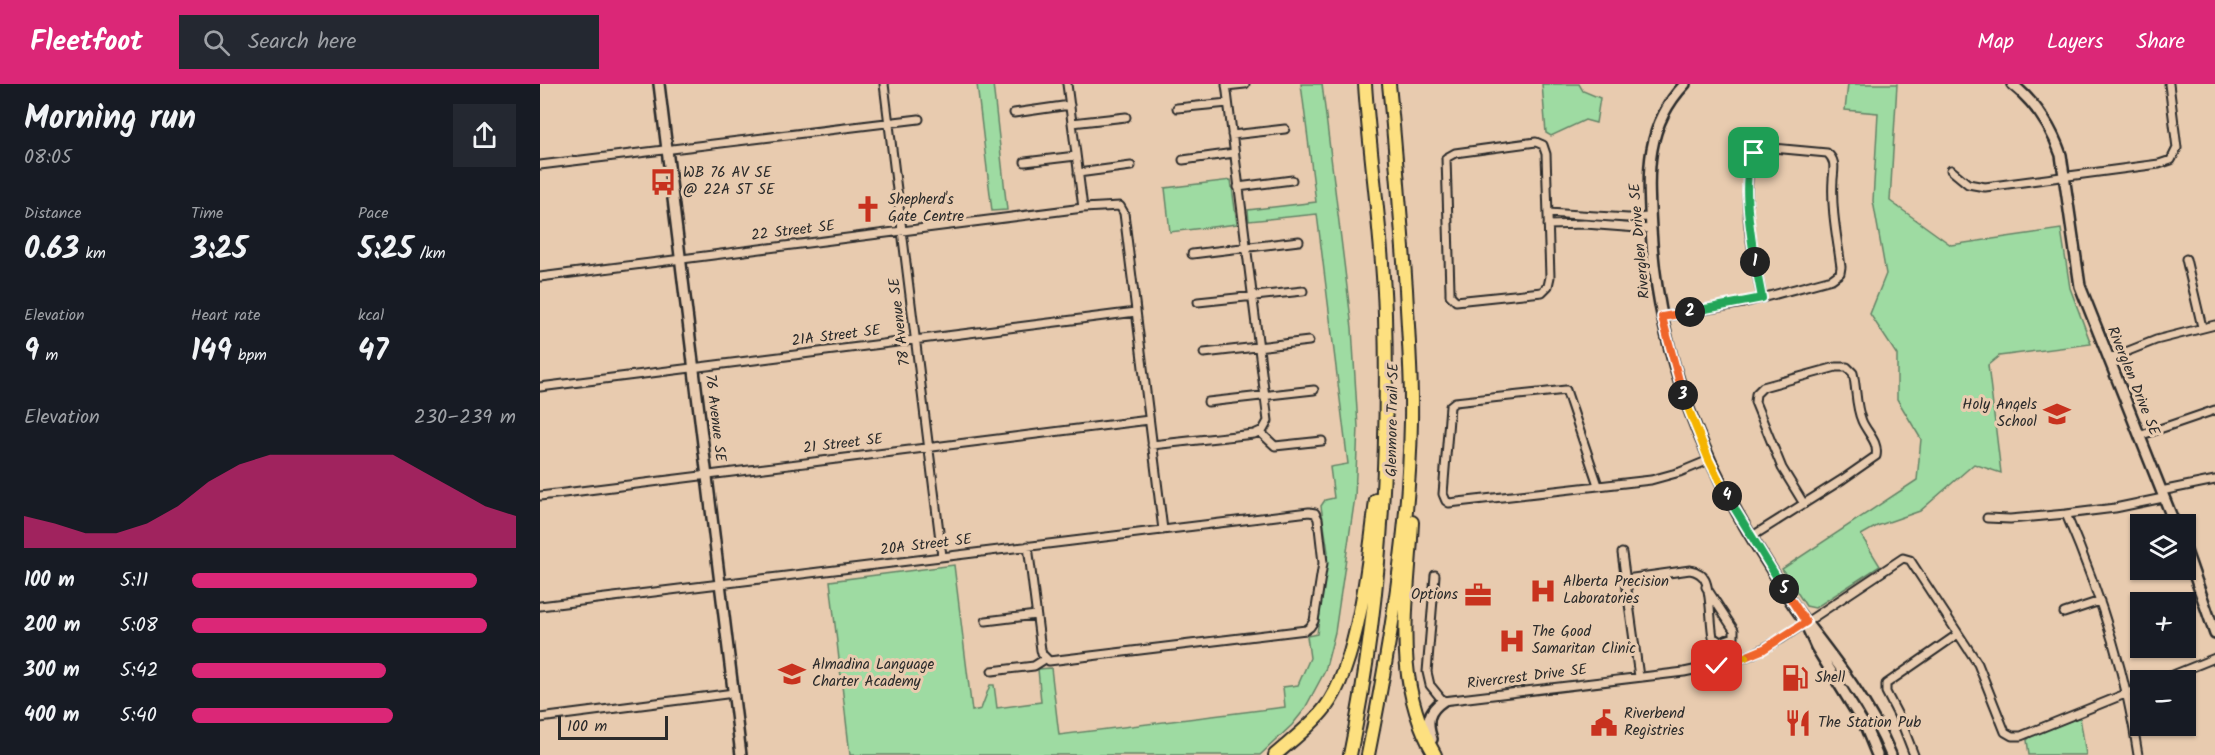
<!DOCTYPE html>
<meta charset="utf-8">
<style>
:root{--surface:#171b24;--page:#242831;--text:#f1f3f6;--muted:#9ea1a6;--accent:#db2777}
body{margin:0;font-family:Kalam,sans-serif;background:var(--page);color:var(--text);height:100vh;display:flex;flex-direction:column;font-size:22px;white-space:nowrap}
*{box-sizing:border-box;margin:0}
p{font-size:20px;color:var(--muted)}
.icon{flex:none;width:33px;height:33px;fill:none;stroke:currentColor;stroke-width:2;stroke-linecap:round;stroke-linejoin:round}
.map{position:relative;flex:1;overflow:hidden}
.side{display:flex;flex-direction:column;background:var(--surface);width:540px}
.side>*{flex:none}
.controls{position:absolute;left:1590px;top:430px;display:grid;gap:12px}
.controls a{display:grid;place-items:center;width:66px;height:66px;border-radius:0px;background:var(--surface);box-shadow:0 2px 4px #0004;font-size:30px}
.scale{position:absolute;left:18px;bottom:15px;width:110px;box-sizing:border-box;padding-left:6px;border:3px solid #2b2b2b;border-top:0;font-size:16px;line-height:21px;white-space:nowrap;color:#2b2b2b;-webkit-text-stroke:4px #e8cbaf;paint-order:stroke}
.pin{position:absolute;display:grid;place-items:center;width:51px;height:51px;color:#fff;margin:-26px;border-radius:12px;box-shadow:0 3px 9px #0006}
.km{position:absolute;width:30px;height:30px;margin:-15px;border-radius:50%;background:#222;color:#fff;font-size:16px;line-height:30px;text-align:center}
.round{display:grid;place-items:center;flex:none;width:63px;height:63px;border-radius:0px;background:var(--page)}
.head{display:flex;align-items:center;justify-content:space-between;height:102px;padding:0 24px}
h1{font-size:33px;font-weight:600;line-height:45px}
.figures{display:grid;grid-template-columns:repeat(3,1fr);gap:9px;height:102px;padding:6px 24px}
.figures div{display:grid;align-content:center}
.figures b{font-size:30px;font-weight:600}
.figures small{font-size:16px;font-weight:400}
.figures p{font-size:16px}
.chart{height:168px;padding:12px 24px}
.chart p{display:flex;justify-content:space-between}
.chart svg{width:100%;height:108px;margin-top:6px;fill:var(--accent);opacity:.7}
ul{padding:0 24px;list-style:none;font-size:20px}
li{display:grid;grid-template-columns:96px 72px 1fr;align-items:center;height:45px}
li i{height:15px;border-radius:8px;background:var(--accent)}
header{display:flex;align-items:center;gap:36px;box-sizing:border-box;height:84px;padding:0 30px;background:var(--accent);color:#fff}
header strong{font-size:28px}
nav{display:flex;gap:33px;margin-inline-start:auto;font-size:21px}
.search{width:420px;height:54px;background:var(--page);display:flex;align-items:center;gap:15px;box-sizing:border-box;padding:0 21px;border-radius:0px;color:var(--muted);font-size:22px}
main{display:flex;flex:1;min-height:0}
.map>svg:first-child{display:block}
</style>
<header>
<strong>Fleetfoot</strong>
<div class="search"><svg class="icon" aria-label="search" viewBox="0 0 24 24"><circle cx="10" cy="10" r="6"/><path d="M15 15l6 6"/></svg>Search here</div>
<nav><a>Map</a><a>Layers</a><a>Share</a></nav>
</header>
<main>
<section class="side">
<div class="head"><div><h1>Morning run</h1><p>08:05</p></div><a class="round"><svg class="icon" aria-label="share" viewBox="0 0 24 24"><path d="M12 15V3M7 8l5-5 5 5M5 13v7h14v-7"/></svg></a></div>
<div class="figures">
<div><p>Distance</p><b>0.63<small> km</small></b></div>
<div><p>Time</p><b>3:25</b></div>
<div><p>Pace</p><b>5:25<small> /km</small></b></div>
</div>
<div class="figures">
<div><p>Elevation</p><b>9<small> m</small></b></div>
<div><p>Heart rate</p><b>149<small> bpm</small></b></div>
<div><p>kcal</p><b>47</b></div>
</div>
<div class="chart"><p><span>Elevation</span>230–239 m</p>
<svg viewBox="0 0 160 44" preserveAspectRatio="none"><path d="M0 44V31L10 34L20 38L30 38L40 34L50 27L60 17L70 10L80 6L90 6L100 6L110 6L120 6L130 13L140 20L150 27L160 31V44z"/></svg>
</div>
<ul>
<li><b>100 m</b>5:11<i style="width:88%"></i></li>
<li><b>200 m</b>5:08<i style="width:91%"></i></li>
<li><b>300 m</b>5:42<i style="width:60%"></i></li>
<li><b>400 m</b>5:40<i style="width:62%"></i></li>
</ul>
</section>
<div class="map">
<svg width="1675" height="671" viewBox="0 0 1675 671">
<rect width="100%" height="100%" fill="#e8cbaf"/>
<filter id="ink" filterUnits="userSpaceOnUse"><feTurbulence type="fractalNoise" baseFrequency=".0167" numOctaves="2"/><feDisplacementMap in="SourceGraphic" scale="12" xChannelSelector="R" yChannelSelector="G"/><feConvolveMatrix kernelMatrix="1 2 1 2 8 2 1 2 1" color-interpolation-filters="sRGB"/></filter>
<g filter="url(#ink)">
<path fill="#9edba2" stroke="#648366" stroke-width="1.5" d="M 437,0 L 453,0 L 467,126 L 452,127 Z
M 761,0 L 782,0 L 812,244 L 818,343 L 815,413 L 795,548 L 785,587 L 764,626 L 752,641 L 720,671 L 310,671 L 290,497 L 414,481 L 432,627 L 441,625 L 450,601 L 454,601 L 457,624 L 501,618 L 498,585 L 511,584 L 519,651 L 745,623 L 743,603 L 758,601 L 770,574 L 767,552 L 777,550 L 788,468 L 781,422 L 785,416 L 794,414 L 790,383 L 808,380 L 777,130 L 709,137 L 708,126 L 776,118 Z
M 1002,0 L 1039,0 L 1043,7 L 1060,14 L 1056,39 L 1045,36 L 1011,52 L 1006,49 Z
M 1308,0 L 1357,0 L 1350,117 L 1411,161 L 1521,145 L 1530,204 L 1551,260 L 1459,272 L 1448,281 L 1461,389 L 1434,380 L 1380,427 L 1337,442 L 1321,451 L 1340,482 L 1275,524 L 1266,522 L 1242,485 L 1377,396 L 1381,355 L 1357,315 L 1357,271 L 1330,230 L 1346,190 L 1333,117 L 1338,29 L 1305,26 Z
M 691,96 L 697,140 L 630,148 L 625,104 Z
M 1540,633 L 1546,671 L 1489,671 L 1487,656 L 1493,651 Z"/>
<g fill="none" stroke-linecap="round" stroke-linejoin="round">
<defs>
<path id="street" d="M 344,0 L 402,472
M 527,0 L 543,124
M 686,2 L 705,0
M 637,24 L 688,19
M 474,29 L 530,21
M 532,39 L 586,33
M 692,51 L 745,45
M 996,58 L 1003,61 L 1006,70 L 1010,193 L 1008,202 L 1002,208 L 916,217 L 910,211 L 910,206 L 906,74 L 915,69 Z
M 643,76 L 694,69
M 485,78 L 536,72
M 0,81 L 379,35
M 1411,86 L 1428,100 L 1445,103 L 1619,80 L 1631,76 L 1637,64 L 1629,0
M 538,89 L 591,82
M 698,103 L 752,96
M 1008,129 L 1088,134 L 1110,133
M 1008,141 L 1045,140 L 1111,145
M 652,170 L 759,157
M 1646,175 L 1662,243
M 0,193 L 543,124 L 580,122 L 584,129 L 623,446
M 658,218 L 763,207
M 1122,233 L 1203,219 L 1292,195 L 1300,189 L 1301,183 C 1297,153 1291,125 1293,95 C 1294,84 1296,76 1287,69 L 1233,64 L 1219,66 L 1212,73 C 1200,117 1213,170 1222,214
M 664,269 L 769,257
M 1568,275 L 1616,256 L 1675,241
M 0,303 L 596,228
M 668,318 L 774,306
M 720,348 L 735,362 L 782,357
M 1599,352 L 1675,326
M 612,361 L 714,350 L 723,346 L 728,337 L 686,0
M 1058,401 L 1026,306 L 915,318 L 910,322 L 903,410 L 906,417 L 909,419 L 1111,396 L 1140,388 L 1169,376
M 1621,407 L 1675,396
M 0,412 L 609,336
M 1447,434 L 1470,435 L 1526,430
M 1211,453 L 1303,395 L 1336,372 C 1339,358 1327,349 1322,337 C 1315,321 1317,305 1313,289 L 1307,283 L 1296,283 L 1223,303 L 1216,310 L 1215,318 L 1242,384 L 1264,420
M 1082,469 L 1099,593
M 895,491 L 887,588 L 890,601 L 903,617 L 1144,588 L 1192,578 L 1213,570 L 1241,555 L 1363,474 L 1370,476 L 1438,580 L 1465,648 L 1472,652 L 1481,652 L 1600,604
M 1086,495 L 1150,486 C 1156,487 1162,490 1165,496 C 1171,508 1170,538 1173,553 L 1180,558 L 1194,553 L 1194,546 L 1166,503
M 0,522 L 769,428 L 775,429 L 778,435 L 783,479 L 774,537 L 770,543 L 766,546 L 509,577 L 502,570 L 501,566 L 488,462
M 1524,529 L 1560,517
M 446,537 L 496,531
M 452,587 L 494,582 L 505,575
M 1618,597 L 1675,574
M 0,634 L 194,609
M 1374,671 L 1360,635 L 1346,608 L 1346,600 L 1418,550
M 1598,671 C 1586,587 1559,507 1526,430 L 1575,424 L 1623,414"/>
<path id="secondary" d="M 119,0 L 201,671
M 1145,0 C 1104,43 1108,90 1111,145 C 1118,270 1161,376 1228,480 C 1240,499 1251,520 1265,537 C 1297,578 1331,622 1351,671
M 1472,0 C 1496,19 1511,42 1521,71 L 1540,202 L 1635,441
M 1646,467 L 1675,550
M 1267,543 L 1276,563 L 1326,644 L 1337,671
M 892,655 C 886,638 888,627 903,617"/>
<path id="highway" d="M 872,438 C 868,520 851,596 895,671
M 735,671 C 752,656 771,642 785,624 C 818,582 830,470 836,416
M 810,671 C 840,526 849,379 845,231 C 843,154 830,77 825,0
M 828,671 C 850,561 869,449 871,337 C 872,293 868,248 866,205 C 861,136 856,68 849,0"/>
</defs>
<use href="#street" stroke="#2b2b2b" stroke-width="11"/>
<use href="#secondary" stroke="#2b2b2b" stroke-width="14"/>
<use href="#highway" stroke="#2b2b2b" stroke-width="16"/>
<use href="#street" stroke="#e8cbaf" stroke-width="7"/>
<use href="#secondary" stroke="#e8cbaf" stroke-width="9"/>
<use href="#highway" stroke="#fde080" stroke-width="12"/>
</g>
</g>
<g fill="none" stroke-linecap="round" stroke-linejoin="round" filter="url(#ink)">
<defs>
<path id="split-1" d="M 1214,69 C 1200,92 1211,152 1215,178"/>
<path id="split-2" d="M 1150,228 L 1222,214 L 1215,178"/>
<path id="split-3" d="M 1143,311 L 1122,233 L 1150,228"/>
<path id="split-4" d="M 1143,311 L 1169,376 L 1187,412"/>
<path id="split-5" d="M 1187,412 L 1244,505"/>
<path id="split-6" d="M 1205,573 L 1224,565 L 1266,538 L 1244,505"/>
<path id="split-7" d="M 1177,582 L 1205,573"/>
</defs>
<use href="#split-1" stroke="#fff" stroke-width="12"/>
<use href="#split-2" stroke="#fff" stroke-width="12"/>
<use href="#split-3" stroke="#fff" stroke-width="12"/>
<use href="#split-4" stroke="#fff" stroke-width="12"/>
<use href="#split-5" stroke="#fff" stroke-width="12"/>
<use href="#split-6" stroke="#fff" stroke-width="12"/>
<use href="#split-7" stroke="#fff" stroke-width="12"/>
<use href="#split-1" stroke="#22a559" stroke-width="8"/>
<use href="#split-2" stroke="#22a559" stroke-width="8"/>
<use href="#split-3" stroke="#f0652b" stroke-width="8"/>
<use href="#split-4" stroke="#f5b400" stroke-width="8"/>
<use href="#split-5" stroke="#22a559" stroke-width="8"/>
<use href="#split-6" stroke="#f0652b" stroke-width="8"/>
<use href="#split-7" stroke="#f5b400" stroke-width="8"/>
</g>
<defs>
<symbol id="bus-bare" viewBox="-9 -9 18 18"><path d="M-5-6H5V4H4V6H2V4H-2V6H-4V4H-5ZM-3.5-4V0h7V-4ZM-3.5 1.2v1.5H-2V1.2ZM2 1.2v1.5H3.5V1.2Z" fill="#c8321e" stroke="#e8cbaf" stroke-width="2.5" paint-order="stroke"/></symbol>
<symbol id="church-bare" viewBox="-9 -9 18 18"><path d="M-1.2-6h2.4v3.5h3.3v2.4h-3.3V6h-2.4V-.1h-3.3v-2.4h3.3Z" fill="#c8321e" stroke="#e8cbaf" stroke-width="2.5" paint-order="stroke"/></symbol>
<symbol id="school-bare" viewBox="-9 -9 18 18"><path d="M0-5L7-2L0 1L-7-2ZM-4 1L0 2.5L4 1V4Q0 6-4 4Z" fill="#c8321e" stroke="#e8cbaf" stroke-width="2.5" paint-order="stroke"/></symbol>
<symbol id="hospital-bare" viewBox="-9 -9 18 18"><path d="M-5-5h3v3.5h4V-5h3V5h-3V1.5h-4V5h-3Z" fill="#c8321e" stroke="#e8cbaf" stroke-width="2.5" paint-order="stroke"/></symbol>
<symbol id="office-bare" viewBox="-9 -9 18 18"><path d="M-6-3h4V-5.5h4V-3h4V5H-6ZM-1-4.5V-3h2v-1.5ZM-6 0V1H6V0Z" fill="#c8321e" stroke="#e8cbaf" stroke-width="2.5" paint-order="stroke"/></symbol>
<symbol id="fuel-bare" viewBox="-9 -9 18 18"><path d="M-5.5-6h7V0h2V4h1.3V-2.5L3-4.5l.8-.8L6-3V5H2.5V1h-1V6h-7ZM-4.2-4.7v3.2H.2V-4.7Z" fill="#c8321e" stroke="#e8cbaf" stroke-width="2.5" paint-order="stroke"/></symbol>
<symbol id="civic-bare" viewBox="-9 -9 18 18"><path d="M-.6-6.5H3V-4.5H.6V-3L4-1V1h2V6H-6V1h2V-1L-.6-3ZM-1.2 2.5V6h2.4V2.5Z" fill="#c8321e" stroke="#e8cbaf" stroke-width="2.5" paint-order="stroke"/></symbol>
<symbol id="restaurant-bare" viewBox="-9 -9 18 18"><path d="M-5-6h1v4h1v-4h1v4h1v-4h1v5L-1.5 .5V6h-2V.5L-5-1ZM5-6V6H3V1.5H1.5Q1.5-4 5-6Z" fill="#c8321e" stroke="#e8cbaf" stroke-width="2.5" paint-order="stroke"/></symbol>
</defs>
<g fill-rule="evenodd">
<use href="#bus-bare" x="104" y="79" width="38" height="38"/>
<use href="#church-bare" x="309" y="106" width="38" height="38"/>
<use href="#school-bare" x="1498" y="311" width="38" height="38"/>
<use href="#hospital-bare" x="984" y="488" width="38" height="38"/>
<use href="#office-bare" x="919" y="492" width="38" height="38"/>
<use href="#hospital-bare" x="953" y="538" width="38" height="38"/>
<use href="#school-bare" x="233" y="571" width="38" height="38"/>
<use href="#fuel-bare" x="1236" y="575" width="38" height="38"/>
<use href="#civic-bare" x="1045" y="620" width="38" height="38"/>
<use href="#restaurant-bare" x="1239" y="620" width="38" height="38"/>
</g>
<g text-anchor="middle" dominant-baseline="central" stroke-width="6" stroke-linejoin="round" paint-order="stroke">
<g font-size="15" fill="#2b2b2b" stroke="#e8cbaf" text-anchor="start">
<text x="143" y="89">WB 76 AV SE<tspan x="143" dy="17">@ 22A ST SE</tspan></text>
<text x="348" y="116">Shepherd's<tspan x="348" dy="17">Gate Centre</tspan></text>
<text x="1497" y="321" text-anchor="end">Holy Angels<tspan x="1497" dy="17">School</tspan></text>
<text x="1023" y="498">Alberta Precision<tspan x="1023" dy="17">Laboratories</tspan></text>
<text x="918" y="511" text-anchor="end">Options</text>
<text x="992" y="548">The Good<tspan x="992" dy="17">Samaritan Clinic</tspan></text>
<text x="272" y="581">Almadina Language<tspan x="272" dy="17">Charter Academy</tspan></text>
<text x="1275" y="594">Shell</text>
<text x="1084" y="630">Riverbend<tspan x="1084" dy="17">Registries</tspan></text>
<text x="1278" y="639">The Station Pub</text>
</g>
<g font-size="15" fill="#2b2b2b" stroke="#e8cbaf">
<text transform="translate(253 147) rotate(-7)">22 Street SE</text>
<text transform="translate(1100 157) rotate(-95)">Riverglen Drive SE</text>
<text transform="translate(360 238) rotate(-97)">78 Avenue SE</text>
<text transform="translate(296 252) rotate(-7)">21A Street SE</text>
<text transform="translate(1593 297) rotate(68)">Riverglen Drive SE</text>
<text transform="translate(175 334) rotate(83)">76 Avenue SE</text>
<text transform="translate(853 336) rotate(-89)">Glenmore Trail SE</text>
<text transform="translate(303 360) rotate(-7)">21 Street SE</text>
<text transform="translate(386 461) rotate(-7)">20A Street SE</text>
<text transform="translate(987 593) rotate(-7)">Rivercrest Drive SE</text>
</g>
</g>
</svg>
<div class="controls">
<a><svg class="icon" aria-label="layers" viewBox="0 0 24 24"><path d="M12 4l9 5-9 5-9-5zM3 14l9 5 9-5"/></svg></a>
<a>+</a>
<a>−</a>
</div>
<div class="scale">100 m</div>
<div class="pin" style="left:1214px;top:69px;background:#1e9e55"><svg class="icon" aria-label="arrive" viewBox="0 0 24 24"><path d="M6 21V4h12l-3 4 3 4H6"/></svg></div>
<div class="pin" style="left:1177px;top:582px;background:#d93025"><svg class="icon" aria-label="check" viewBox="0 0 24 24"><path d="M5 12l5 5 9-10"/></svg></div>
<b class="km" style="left:1215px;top:178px">1</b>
<b class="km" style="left:1150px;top:228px">2</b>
<b class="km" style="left:1143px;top:311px">3</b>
<b class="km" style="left:1187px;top:412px">4</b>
<b class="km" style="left:1244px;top:505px">5</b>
</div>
</main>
